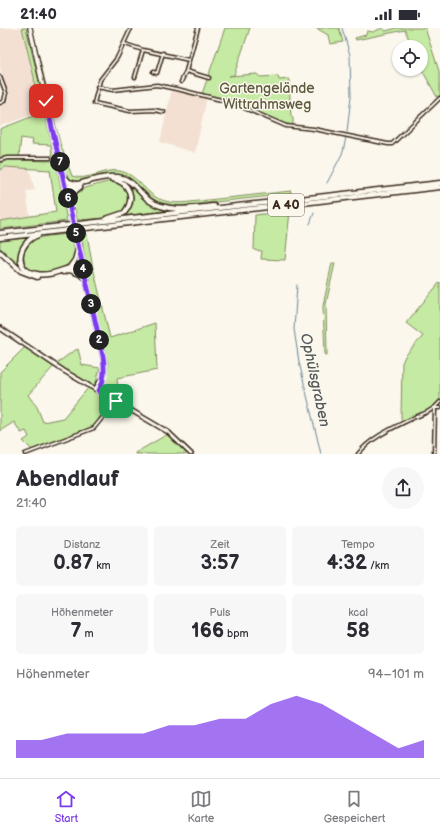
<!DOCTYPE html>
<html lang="de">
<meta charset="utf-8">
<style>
:root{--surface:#fff;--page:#f7f7f7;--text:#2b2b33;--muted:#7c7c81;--line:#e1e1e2;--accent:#7c3aed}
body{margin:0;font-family:"Balsamiq Sans",sans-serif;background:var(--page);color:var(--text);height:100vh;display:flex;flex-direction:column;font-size:15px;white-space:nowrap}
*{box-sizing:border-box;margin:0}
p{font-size:13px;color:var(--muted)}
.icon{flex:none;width:22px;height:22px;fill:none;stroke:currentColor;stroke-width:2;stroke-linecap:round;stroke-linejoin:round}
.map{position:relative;height:426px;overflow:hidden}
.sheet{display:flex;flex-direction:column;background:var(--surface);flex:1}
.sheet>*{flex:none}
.tools{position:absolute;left:392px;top:12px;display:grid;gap:8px}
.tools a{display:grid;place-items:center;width:36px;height:36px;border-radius:50%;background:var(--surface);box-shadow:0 1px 3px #0004;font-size:20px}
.pin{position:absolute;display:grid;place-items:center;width:34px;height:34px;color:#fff;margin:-17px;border-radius:8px;box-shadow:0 2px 6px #0006}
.km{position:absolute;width:20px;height:20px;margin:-10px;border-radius:50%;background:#222;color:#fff;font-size:11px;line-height:20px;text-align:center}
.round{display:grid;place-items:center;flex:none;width:42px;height:42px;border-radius:21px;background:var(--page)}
.overview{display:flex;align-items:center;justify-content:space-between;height:68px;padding:0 16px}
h1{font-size:22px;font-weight:800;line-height:30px}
.figures{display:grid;grid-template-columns:repeat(3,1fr);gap:6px;height:68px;padding:4px 16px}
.figures div{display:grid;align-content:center;border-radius:6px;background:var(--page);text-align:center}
.figures b{font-size:20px;font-weight:800}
.figures small{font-size:11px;font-weight:400}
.figures p{font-size:11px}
.chart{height:112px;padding:8px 16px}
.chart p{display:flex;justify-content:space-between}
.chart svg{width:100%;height:72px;margin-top:4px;fill:var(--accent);opacity:.7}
.status{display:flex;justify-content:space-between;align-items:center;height:28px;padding:0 20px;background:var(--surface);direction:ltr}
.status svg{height:11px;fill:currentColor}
.tabs{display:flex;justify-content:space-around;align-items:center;height:56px;border-top:1px solid var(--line);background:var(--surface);font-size:11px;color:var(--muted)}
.tabs a{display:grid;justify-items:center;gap:2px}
.tabs .active{color:var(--accent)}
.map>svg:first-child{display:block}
</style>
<div class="status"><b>21:40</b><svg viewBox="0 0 49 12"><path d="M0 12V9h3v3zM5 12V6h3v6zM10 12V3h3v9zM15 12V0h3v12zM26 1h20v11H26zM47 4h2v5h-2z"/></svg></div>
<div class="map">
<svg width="440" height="426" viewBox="0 0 440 426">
<rect width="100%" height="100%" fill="#fbf7ec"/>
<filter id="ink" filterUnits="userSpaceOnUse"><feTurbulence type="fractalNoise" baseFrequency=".025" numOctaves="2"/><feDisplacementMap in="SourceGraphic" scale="8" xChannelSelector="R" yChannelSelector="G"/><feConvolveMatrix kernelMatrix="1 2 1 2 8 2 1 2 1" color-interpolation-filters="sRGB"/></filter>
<g filter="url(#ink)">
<path fill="#f3e0d3" d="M 0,0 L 22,0 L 34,49 L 35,63 L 33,70 L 38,85 L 0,98 L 0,78 L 7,74 L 9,69 L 0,41 Z
M 172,61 L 207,69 L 195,125 L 160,114 Z
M 5,140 L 29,140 L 35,162 L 26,163 L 30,188 L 0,193 L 0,143 Z"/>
<path fill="#c5eaa3" stroke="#808a60" d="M 22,0 L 26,0 L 46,83 L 38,85 L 33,70 L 35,63 L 34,49 Z
M 32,0 L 60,115 L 72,148 C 87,154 104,140 120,143 C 140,147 146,169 165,173 C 179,177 194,173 208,172 C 236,169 263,166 291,163 L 290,166 L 178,178 L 157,174 L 132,152 L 124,148 L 109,147 L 79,154 L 70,151 L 64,143 Z
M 225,0 L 250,0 L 234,47 L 229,48 L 257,46 L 260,49 L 278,48 L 279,52 L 289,51 L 291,88 L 293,90 L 293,97 L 281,95 L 241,76 L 202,66 Z
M 316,0 L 339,0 L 343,14 L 330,16 L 328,7 Z
M 382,0 L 386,3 L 396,0 L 425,0 L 440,46 L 440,68 L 437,69 L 421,40 L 421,19 L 412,19 L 405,2 L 356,12 L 355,10 L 366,7 L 367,3 L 373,4 Z
M 44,84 L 55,128 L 52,128 L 51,117 L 32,116 L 33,112 L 21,110 L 19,129 L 7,129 L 0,131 L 0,101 Z
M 8,132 L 56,133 L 67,193 L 0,201 L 0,193 L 56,184 L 50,142 L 5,139 L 0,142 L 0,135 Z
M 115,149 L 124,152 L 145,170 L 174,182 L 120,188 C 128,184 138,171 130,162 C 126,157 119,153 115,149 Z
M 111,153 C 128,155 137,178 118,186 C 107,191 90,191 77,192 L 74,177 L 76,166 L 85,160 Z
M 290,183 L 285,232 L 261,231 L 262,223 L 254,222 L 255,187 Z
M 70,206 C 72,212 76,221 74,228 C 71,240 48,245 37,244 C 33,243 29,240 26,238 C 14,207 50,208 70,206 Z
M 81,206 L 87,206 L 92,235 L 110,310 L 155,295 L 157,342 L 117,350 L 119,373 L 105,365 L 104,362 L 108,336 L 86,238 Z
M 31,209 L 23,216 L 19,225 L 26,243 L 21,242 L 0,222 L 0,213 Z
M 332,235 L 335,235 L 326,276 L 327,327 L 325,327 L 323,278 Z
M 440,254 L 440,373 L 435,379 L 403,394 L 401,390 L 402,335 L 405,328 L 423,308 L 406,295 Z
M 25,319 L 55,337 L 28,367 L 37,379 L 43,394 L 63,390 L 89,359 L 114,374 L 95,398 L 32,422 L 23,413 L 29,409 L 26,403 L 21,405 L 14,394 L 0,403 L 0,344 Z
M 78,321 L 82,337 L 100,340 L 96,355 L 93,357 L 56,336 L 72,324 Z
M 168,406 L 187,426 L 135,426 L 135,425 Z"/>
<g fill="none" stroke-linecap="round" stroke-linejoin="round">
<path stroke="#6a8698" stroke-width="1" d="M 342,0 L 350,27 L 351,68 L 347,104
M 327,155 L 343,124 L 346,109
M 310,196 L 314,185
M 297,257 L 294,301 L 299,334 L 321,426"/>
<defs>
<path id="street" d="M 131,0 L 117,30 L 100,52 L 94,75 L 130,83 L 154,82 L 164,84
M 125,16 L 143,22 L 189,32
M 186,43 L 209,50
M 153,44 L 157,45 L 163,25
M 0,49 L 6,65 L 4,73 L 0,75
M 135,49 L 143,22
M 181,54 L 186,43 L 198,0
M 97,59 L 113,62 L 157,57 L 181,62 L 233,75 L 286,98 L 314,101 L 388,116 L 392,116 L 440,70
M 0,132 L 7,130 L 50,130
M 25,426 L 94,400 L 116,373
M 358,426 C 371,409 395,399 413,390 C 423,386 433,383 440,374
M 434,426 L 435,380 L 440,380"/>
<path id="secondary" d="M 83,238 L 104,334 L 103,355 L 99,363
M 0,300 L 64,343 L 168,404 L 191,426
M 95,361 L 102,351"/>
<path id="primary" d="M 30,0 L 72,190
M 76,208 L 83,238"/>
<path id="highway" d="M 63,148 L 69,154 L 76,156
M 66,160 L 70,158 C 85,155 103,147 118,149 C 133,151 139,165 150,173 C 168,185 193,180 214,178
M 66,160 L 80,158
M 69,175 L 75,163 L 80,159
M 106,191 L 124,185 C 136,171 130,154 112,151
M 0,205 L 440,155
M 38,207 C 18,214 12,243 37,246 C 50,249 66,240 79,237 L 83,238
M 0,210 L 440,159
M 0,224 L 21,243 L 37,249
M 70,239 L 75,232 L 79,218
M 72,243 L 80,246 L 86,251
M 63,244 L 83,238"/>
</defs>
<use href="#street" stroke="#3b2a1e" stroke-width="5"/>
<use href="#secondary" stroke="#3b2a1e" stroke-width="6"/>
<use href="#primary" stroke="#3b2a1e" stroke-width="6"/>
<use href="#highway" stroke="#3b2a1e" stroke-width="7"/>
<use href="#street" stroke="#fbf7ec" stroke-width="2"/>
<use href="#secondary" stroke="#fbf7ec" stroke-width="3"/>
<use href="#primary" stroke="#fbf7ec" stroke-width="3.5"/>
<use href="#highway" stroke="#fbf7ec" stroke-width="4"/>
<defs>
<path id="primary-bridge" d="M 72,190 L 76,208"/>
</defs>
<use href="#primary-bridge" stroke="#3b2a1e" stroke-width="6" stroke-linecap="butt"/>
<use href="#primary-bridge" stroke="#fbf7ec" stroke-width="3.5"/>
</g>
</g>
<g fill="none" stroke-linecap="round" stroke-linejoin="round" filter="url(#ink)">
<defs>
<path id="route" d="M 46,73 L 103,328 C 105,340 105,352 99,363 L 116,373"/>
</defs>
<use href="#route" stroke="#fff" stroke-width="8"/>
<use href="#route" stroke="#7c3aed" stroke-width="5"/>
</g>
<g text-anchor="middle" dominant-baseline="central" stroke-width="3" stroke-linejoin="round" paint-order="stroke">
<rect fill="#fbf7ec" stroke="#75685c" stroke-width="1" x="268" y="166" width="36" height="22" rx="3"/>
<g font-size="13" font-weight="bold" fill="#3b2a1e">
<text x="286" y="177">A 40</text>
</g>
<g font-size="14" fill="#5e5a3f" stroke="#fbf7ec">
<text x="267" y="60">Gartengelände<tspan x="267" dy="16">Wittrahmsweg</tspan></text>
</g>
<g font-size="15" font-style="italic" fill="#53585b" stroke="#fbf7ec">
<text transform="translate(315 352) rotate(78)">Ophülsgraben</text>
</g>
</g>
</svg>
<div class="tools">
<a><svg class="icon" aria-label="locate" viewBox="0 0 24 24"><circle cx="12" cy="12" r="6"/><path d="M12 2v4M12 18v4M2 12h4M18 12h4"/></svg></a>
</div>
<div class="pin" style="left:116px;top:373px;background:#1e9e55"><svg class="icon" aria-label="arrive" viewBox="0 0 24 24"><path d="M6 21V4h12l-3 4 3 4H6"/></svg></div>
<div class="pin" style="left:46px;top:73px;background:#d93025"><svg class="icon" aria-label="check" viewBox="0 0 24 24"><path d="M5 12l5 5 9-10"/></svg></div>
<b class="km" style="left:99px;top:312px">2</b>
<b class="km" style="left:91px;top:276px">3</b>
<b class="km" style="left:83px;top:241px">4</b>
<b class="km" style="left:76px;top:205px">5</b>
<b class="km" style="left:68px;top:170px">6</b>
<b class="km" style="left:60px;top:134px">7</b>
</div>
<section class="sheet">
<div class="overview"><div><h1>Abendlauf</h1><p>21:40</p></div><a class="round"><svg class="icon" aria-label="share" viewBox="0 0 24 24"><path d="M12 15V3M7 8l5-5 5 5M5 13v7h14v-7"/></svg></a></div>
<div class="figures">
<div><p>Distanz</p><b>0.87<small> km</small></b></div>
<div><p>Zeit</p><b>3:57</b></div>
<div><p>Tempo</p><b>4:32<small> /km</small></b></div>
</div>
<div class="figures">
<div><p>Höhenmeter</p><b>7<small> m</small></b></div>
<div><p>Puls</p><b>166<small> bpm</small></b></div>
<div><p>kcal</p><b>58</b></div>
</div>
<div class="chart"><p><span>Höhenmeter</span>94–101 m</p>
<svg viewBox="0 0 160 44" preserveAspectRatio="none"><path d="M0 44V33L10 33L20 29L30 29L40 29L50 29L60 24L70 24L80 20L90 20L100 11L110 6L120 11L130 20L140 29L150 38L160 33V44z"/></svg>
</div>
</section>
<nav class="tabs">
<a class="active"><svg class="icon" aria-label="home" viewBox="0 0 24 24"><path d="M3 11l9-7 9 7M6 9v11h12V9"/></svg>Start</a>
<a><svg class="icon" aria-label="map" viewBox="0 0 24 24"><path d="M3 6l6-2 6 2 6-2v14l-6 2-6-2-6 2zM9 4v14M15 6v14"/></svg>Karte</a>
<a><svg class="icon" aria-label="saved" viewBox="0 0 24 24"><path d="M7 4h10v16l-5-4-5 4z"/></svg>Gespeichert</a>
</nav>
